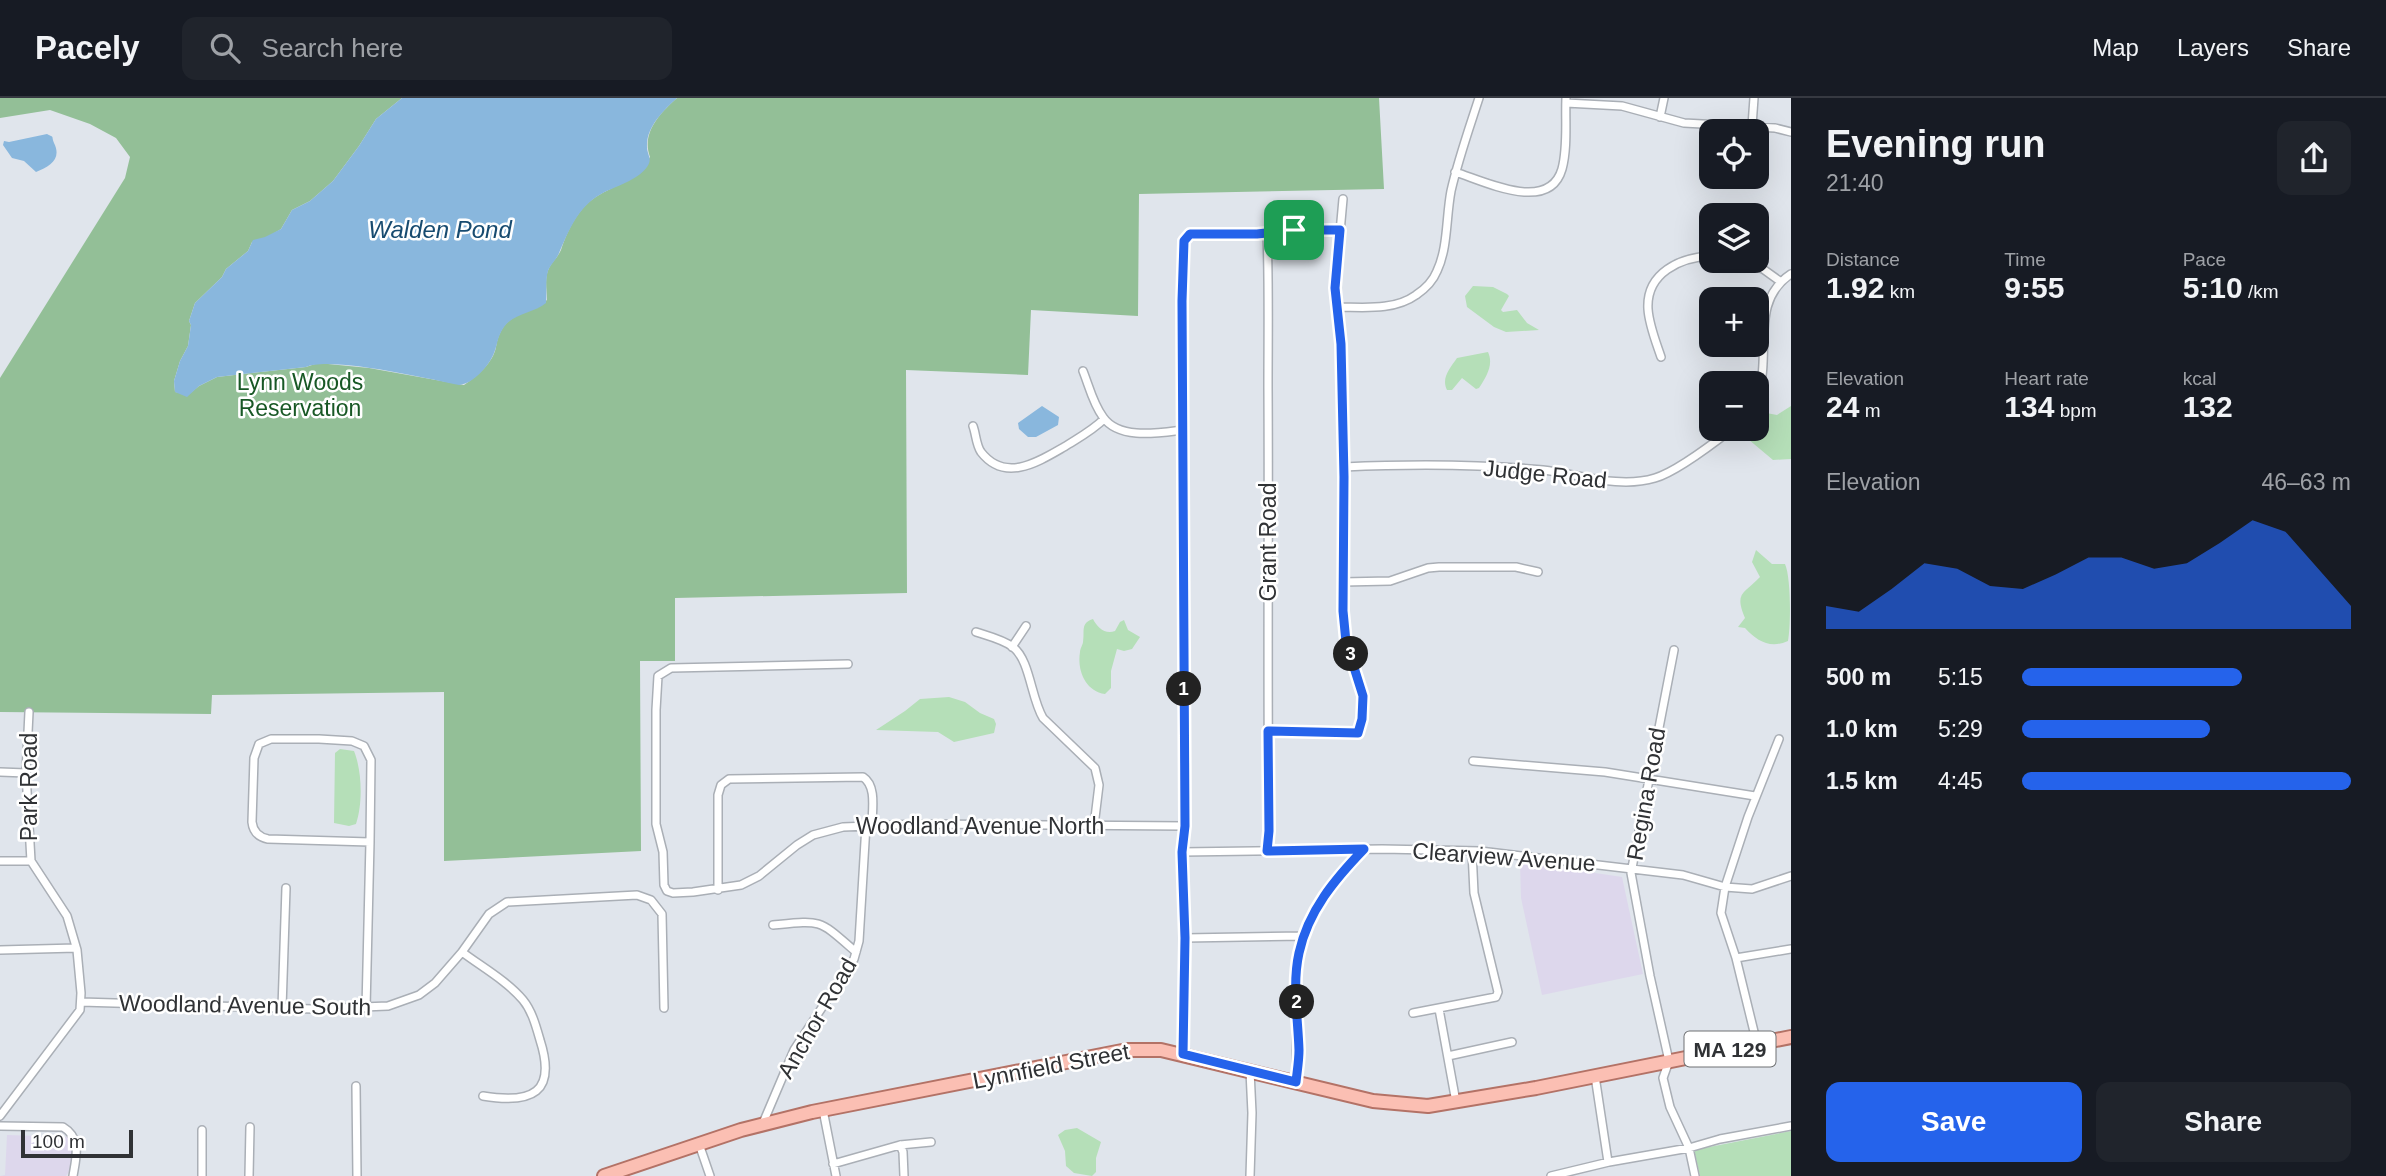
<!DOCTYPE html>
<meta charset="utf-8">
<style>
:root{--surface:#171b24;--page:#20242c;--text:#f1f3f6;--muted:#9ea1a6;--line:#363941;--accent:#2563eb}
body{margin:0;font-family:Helvetica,sans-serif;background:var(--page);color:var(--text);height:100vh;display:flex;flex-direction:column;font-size:26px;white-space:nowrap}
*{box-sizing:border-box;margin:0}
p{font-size:23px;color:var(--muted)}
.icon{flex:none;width:38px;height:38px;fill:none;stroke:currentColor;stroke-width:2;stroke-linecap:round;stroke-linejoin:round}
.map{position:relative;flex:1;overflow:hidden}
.details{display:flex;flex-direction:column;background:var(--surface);width:595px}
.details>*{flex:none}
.controls{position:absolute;left:1699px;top:21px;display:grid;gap:14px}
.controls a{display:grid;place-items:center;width:70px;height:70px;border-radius:14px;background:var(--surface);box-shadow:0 7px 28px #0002;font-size:35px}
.scale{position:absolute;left:21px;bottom:18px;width:112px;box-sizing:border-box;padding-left:7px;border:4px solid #303235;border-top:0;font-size:19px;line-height:24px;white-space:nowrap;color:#303235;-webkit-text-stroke:5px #fff;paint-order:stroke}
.pin{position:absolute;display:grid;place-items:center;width:60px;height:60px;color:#fff;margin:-30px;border-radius:14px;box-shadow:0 4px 10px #0006}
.km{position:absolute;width:35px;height:35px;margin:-18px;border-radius:50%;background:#222;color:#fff;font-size:19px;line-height:35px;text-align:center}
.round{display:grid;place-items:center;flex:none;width:74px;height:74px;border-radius:14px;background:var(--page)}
.headline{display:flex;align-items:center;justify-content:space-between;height:119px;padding:0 35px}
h1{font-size:38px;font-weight:800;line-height:52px}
.stats{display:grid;grid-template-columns:repeat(3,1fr);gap:10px;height:119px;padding:7px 35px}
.stats div{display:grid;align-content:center}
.stats b{font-size:30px;font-weight:800}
.stats small{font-size:19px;font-weight:400}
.stats p{font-size:19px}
.chart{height:196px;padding:14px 35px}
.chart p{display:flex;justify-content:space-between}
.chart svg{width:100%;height:126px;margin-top:7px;fill:var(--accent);opacity:.7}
.primary-button{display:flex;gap:14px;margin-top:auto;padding:14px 35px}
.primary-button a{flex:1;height:80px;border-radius:14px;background:var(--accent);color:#fff;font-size:28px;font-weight:800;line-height:80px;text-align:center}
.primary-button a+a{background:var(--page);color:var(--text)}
ul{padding:0 35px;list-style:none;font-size:23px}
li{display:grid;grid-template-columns:112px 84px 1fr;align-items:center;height:52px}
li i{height:18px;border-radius:9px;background:var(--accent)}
header{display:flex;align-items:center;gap:42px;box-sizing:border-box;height:98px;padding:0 35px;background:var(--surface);border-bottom:2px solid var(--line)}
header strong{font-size:33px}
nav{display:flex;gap:38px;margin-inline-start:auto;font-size:24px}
.search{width:490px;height:63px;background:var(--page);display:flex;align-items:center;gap:18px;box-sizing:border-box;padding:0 24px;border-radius:14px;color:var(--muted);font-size:26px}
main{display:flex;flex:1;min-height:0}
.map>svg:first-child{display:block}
</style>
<header>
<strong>Pacely</strong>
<div class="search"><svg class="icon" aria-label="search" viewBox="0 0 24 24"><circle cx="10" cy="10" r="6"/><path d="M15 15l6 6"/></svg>Search here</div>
<nav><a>Map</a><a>Layers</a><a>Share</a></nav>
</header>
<main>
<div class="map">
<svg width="1791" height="1078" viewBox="0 0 1791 1078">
<rect width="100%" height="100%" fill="#e0e5ec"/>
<path fill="#ddd7ec" d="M 1520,764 L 1622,779 L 1643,876 L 1542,897 L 1521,800 Z
M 7,1037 L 70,1039 L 73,1043 L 71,1071 L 66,1078 L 0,1078 L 5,1077 Z"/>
<path fill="#b5dfb8" d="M 1473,188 L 1493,189 L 1507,196 L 1509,198 L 1501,212 L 1503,214 L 1517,212 L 1527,225 L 1539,232 L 1506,234 L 1494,229 L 1467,209 L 1465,198 Z
M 1488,254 C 1494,267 1486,279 1479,290 L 1476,291 L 1462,280 L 1452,292 L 1447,292 C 1441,280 1450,270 1457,260 Z
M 1791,308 L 1791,361 L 1773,362 L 1748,341 L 1744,333 L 1746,331 L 1757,333 L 1760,331 L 1759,316 L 1761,314 L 1777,317 Z
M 1756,452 L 1772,466 L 1785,466 C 1791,479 1791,527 1788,543 C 1770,551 1757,543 1745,530 L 1738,529 L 1745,520 C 1734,494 1744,496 1760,479 L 1752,464 Z
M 1093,521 C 1097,529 1105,537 1115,533 L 1120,524 L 1124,522 L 1128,532 L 1140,539 L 1132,551 L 1124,553 L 1117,551 L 1111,573 L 1111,590 L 1105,596 C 1085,593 1077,572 1080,554 C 1080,551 1083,546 1083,544 C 1085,533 1080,525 1093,521 Z
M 949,599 L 965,604 L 980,615 L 994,621 L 996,626 L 994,635 L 954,644 L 938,634 L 876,632 L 905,613 L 920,601 Z
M 340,651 L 354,653 C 362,673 363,705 356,726 L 349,728 L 334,725 L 335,655 Z
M 1077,1030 L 1101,1044 L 1096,1060 L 1096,1074 L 1092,1078 L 1074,1075 L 1066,1068 L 1065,1053 L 1058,1037 L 1065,1032 Z
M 1791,1033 L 1791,1078 L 1700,1078 L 1694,1052 Z"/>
<path fill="#93bf97" d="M 0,0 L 402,0 L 376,21 L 359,48 L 333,83 L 310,103 L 292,112 L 281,131 L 268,139 L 252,144 L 248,153 L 226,171 L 222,179 L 195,205 L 189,223 L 191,227 L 188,248 L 180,263 L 174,283 L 175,294 L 189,296 L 199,288 L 217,279 L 306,269 L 318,265 L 369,270 L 464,287 C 477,278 493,265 496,249 C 497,242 499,235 504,228 C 514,215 534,212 547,202 C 547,192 544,180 549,170 C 552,164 558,159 561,152 C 568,131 579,108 599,97 C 623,83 635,85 650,59 C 641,35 660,15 677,0 L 1379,0 L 1384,91 L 1139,96 L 1138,218 L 1031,212 L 1028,277 L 906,272 L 907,495 L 675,500 L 675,563 L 640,563 L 641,753 L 444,763 L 444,594 L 212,597 L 211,616 L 0,614 L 0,280 L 125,80 L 130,59 L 116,40 L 90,26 L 50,12 L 0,20 Z"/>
<path fill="#89b7dd" d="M 402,0 L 677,0 C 664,12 646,29 647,49 C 647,57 653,61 647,69 C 637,83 615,88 601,96 C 578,109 569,132 559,155 C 557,161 550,167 548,173 C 545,183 547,194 546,205 C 534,215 514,215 504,229 C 497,239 498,245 494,255 C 489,268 473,286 459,287 C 429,281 331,258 306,269 L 217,279 L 199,288 L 187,299 L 175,294 L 174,283 L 180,263 L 188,248 L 191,227 L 189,223 L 195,205 L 222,179 L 226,171 L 248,153 L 253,142 L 265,139 L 281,131 L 292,112 L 310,103 L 333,83 L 359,48 L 376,21 Z
M 47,36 C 55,40 51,37 54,45 C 62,61 50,68 36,74 L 24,63 L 12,60 L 3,47 L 4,43 L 9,44 Z
M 1042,308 L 1059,319 L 1058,327 L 1036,339 L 1028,339 L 1019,331 L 1018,325 Z"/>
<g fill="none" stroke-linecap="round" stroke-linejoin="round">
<defs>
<path id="minor" d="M 1566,5 L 1622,8 L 1684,25 L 1775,30 L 1791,34
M 1660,19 L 1664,0
M 1752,28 L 1754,0
M 1455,74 C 1484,83 1549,116 1562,71 C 1568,49 1565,22 1566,0
M 1267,135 C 1269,186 1268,238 1268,290 C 1269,437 1267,585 1269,733 L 1267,753
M 1742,163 L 1763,171 L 1781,184
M 1337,209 C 1363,209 1394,213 1416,197 C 1425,191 1433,183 1437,173 C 1448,150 1446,119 1451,93 C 1458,62 1469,31 1479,0
M 1661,259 C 1656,244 1649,227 1648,211 C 1646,175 1680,159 1712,158
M 1083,273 C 1089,288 1093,306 1103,319 C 1119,342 1158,335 1182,332
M 1757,298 C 1773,258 1748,204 1791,176
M 973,328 C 976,336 976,347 981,354 C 1005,385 1038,364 1064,349 C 1078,340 1092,333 1104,321
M 1344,369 C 1410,366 1477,366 1543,372 C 1579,376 1619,391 1655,380 C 1676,374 1714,345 1732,331
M 1343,484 L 1390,483 L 1428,470 L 1439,469 L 1516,469 L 1538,474
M 976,534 C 988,538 1002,541 1013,549 C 1030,562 1031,600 1043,620 L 1095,670 L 1099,687 L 1094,728
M 1012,549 L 1026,528
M 1674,552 L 1631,775 L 1650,878 L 1669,963 L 1663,980 L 1670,1009 L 1689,1050 L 1695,1078
M 848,566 L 671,570 L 658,578 L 656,612 L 656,726 L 663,754 L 664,787 L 667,793 L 673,795 L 693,794 L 741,787 L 759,778 L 797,747 L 813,737 L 843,729 L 920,726 L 1185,728
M 1268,633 L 1358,635 L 1362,621 L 1363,598 L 1346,544 L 1343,513 L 1344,379 L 1341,246 L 1335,190 L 1343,101
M 1473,663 L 1605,674 L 1755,698
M 0,674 L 26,675
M 1182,754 L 1382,751 L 1480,753 L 1683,777 L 1725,789 L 1752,791 L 1791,778
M 0,763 L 31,763
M 718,792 L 718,697 L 721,687 L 729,681 L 863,679 C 877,688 872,712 872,727
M 773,827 C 823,822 818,821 856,854
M 1185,840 L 1303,838
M 0,852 L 76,850
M 462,854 C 482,869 507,883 523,902 C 532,913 536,928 540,942 C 557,995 532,1006 483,998
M 1736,860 L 1791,851
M 81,904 L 313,911 L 388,908 L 419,897 L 435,885 L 462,854 L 489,816 L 507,804 L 637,797 L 651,802 L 662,816 L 664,910
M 282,910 L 286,790
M 366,910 L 370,744 L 268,741 C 258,739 253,733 252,724 L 254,660 L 259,646 L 271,641 L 319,641 L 352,643 L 364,648 L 371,662 L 370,744
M 1439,911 L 1456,1004
M 1413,915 L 1496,899 L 1498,894 L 1474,795 L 1472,753
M 1757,946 L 1736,860 L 1721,815 L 1725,789 L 1748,719 L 1779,641
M 1183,956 L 1185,840 L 1182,754 L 1185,728 C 1184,576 1180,423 1183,271 C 1184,228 1181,186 1184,143 L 1190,136 C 1212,134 1234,136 1256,136 C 1284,135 1312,131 1340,132
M 1448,958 L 1512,944
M 1250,973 L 1252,1015 L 1250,1078
M 1595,978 L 1608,1064
M 1295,984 C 1300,943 1291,893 1299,855 C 1308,813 1335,781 1364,751
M 356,988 L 357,1078
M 823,1012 L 836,1078
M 0,1018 L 80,912 L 81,895 L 77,852 L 67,818 L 31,763 L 26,675 L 29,614
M 763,1025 L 794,952 L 854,861 L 859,843 L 866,727
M 0,1028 L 63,1029 C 82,1040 76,1060 73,1078
M 699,1046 L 710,1078
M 900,1047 L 903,1054 L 904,1078
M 833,1066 L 900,1047 L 931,1044
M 202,1078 L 202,1032
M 249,1078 L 250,1029
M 1551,1078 L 1609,1064 L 1689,1050 L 1720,1041 L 1791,1028"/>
<path id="primary" d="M 604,1078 L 741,1032 L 812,1014 L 1127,952 L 1161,952 L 1373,1003 L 1428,1008 L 1536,990 L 1791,939"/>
</defs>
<use href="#minor" stroke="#aaafb6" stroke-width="10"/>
<use href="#primary" stroke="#b37266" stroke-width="16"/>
<use href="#minor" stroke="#fff" stroke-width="7"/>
<use href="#primary" stroke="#fbbfb3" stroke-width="12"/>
</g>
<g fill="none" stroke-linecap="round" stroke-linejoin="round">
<defs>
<path id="route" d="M 1294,132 L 1340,132 L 1335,190 L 1341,246 L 1344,379 L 1343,513 L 1346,544 L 1363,598 L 1362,621 L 1358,635 L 1268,633 L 1269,733 L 1267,753 L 1364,751 C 1335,781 1308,813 1299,855 C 1292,886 1298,921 1299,952 C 1299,963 1297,974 1296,984 L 1183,956 L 1185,840 L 1182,754 L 1185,728 L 1182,203 L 1184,143 L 1190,136 L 1257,136 Z"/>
</defs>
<use href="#route" stroke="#fff" stroke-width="14"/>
<use href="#route" stroke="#2563eb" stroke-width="9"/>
</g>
<g text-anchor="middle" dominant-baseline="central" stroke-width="5" stroke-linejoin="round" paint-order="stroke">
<rect fill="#fff" stroke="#6e7072" stroke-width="2" x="1684.5" y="933.5" width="91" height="35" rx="5"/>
<g font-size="21" font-weight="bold" fill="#303235">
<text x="1730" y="951">MA 129</text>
</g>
<g font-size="23" fill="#185825" stroke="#fff">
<text x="300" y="284">Lynn Woods<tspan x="300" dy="26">Reservation</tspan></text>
</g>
<g font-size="23" fill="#303235" stroke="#fff">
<text transform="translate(1545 376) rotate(6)">Judge Road</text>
<text transform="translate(1268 444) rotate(-90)">Grant Road</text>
<text transform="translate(29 689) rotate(-90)">Park Road</text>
<text transform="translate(1646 696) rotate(-80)">Regina Road</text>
<text x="980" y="728">Woodland Avenue North</text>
<text transform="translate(1504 759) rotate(4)">Clearview Avenue</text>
<text transform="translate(245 907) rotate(1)">Woodland Avenue South</text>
<text transform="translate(817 920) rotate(-60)">Anchor Road</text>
<text transform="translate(1051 968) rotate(-11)">Lynnfield Street</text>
</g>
<g font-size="24" font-style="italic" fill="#174b70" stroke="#fff">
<text x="440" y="131">Walden Pond</text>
</g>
</g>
</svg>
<div class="controls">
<a><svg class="icon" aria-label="locate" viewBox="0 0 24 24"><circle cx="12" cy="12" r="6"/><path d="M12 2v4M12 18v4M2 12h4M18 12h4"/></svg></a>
<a><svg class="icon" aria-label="layers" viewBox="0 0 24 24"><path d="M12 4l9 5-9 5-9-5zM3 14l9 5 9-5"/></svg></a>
<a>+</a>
<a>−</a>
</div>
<div class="scale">100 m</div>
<div class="pin" style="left:1294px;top:132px;background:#1e9e55"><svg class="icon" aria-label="arrive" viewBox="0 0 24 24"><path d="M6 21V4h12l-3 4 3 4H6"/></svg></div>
<b class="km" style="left:1184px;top:591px">1</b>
<b class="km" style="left:1297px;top:904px">2</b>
<b class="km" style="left:1351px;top:556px">3</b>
</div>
<section class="details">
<div class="headline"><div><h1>Evening run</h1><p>21:40</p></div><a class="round"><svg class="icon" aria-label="share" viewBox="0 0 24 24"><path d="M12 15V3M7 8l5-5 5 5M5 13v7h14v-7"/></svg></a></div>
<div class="stats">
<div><p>Distance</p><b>1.92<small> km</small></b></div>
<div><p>Time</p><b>9:55</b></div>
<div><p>Pace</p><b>5:10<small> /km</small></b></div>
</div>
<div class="stats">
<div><p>Elevation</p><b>24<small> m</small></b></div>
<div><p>Heart rate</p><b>134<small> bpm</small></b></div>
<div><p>kcal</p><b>132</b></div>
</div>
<div class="chart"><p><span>Elevation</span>46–63 m</p>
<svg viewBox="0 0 160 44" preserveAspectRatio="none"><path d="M0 44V36L10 38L20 30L30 21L40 23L50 29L60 30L70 25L80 19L90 19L100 23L110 21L120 14L130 6L140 10L150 23L160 36V44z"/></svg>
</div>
<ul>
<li><b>500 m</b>5:15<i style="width:67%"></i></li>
<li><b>1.0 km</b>5:29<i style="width:57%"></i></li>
<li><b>1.5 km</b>4:45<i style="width:100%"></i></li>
</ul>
<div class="primary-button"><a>Save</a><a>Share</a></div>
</section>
</main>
